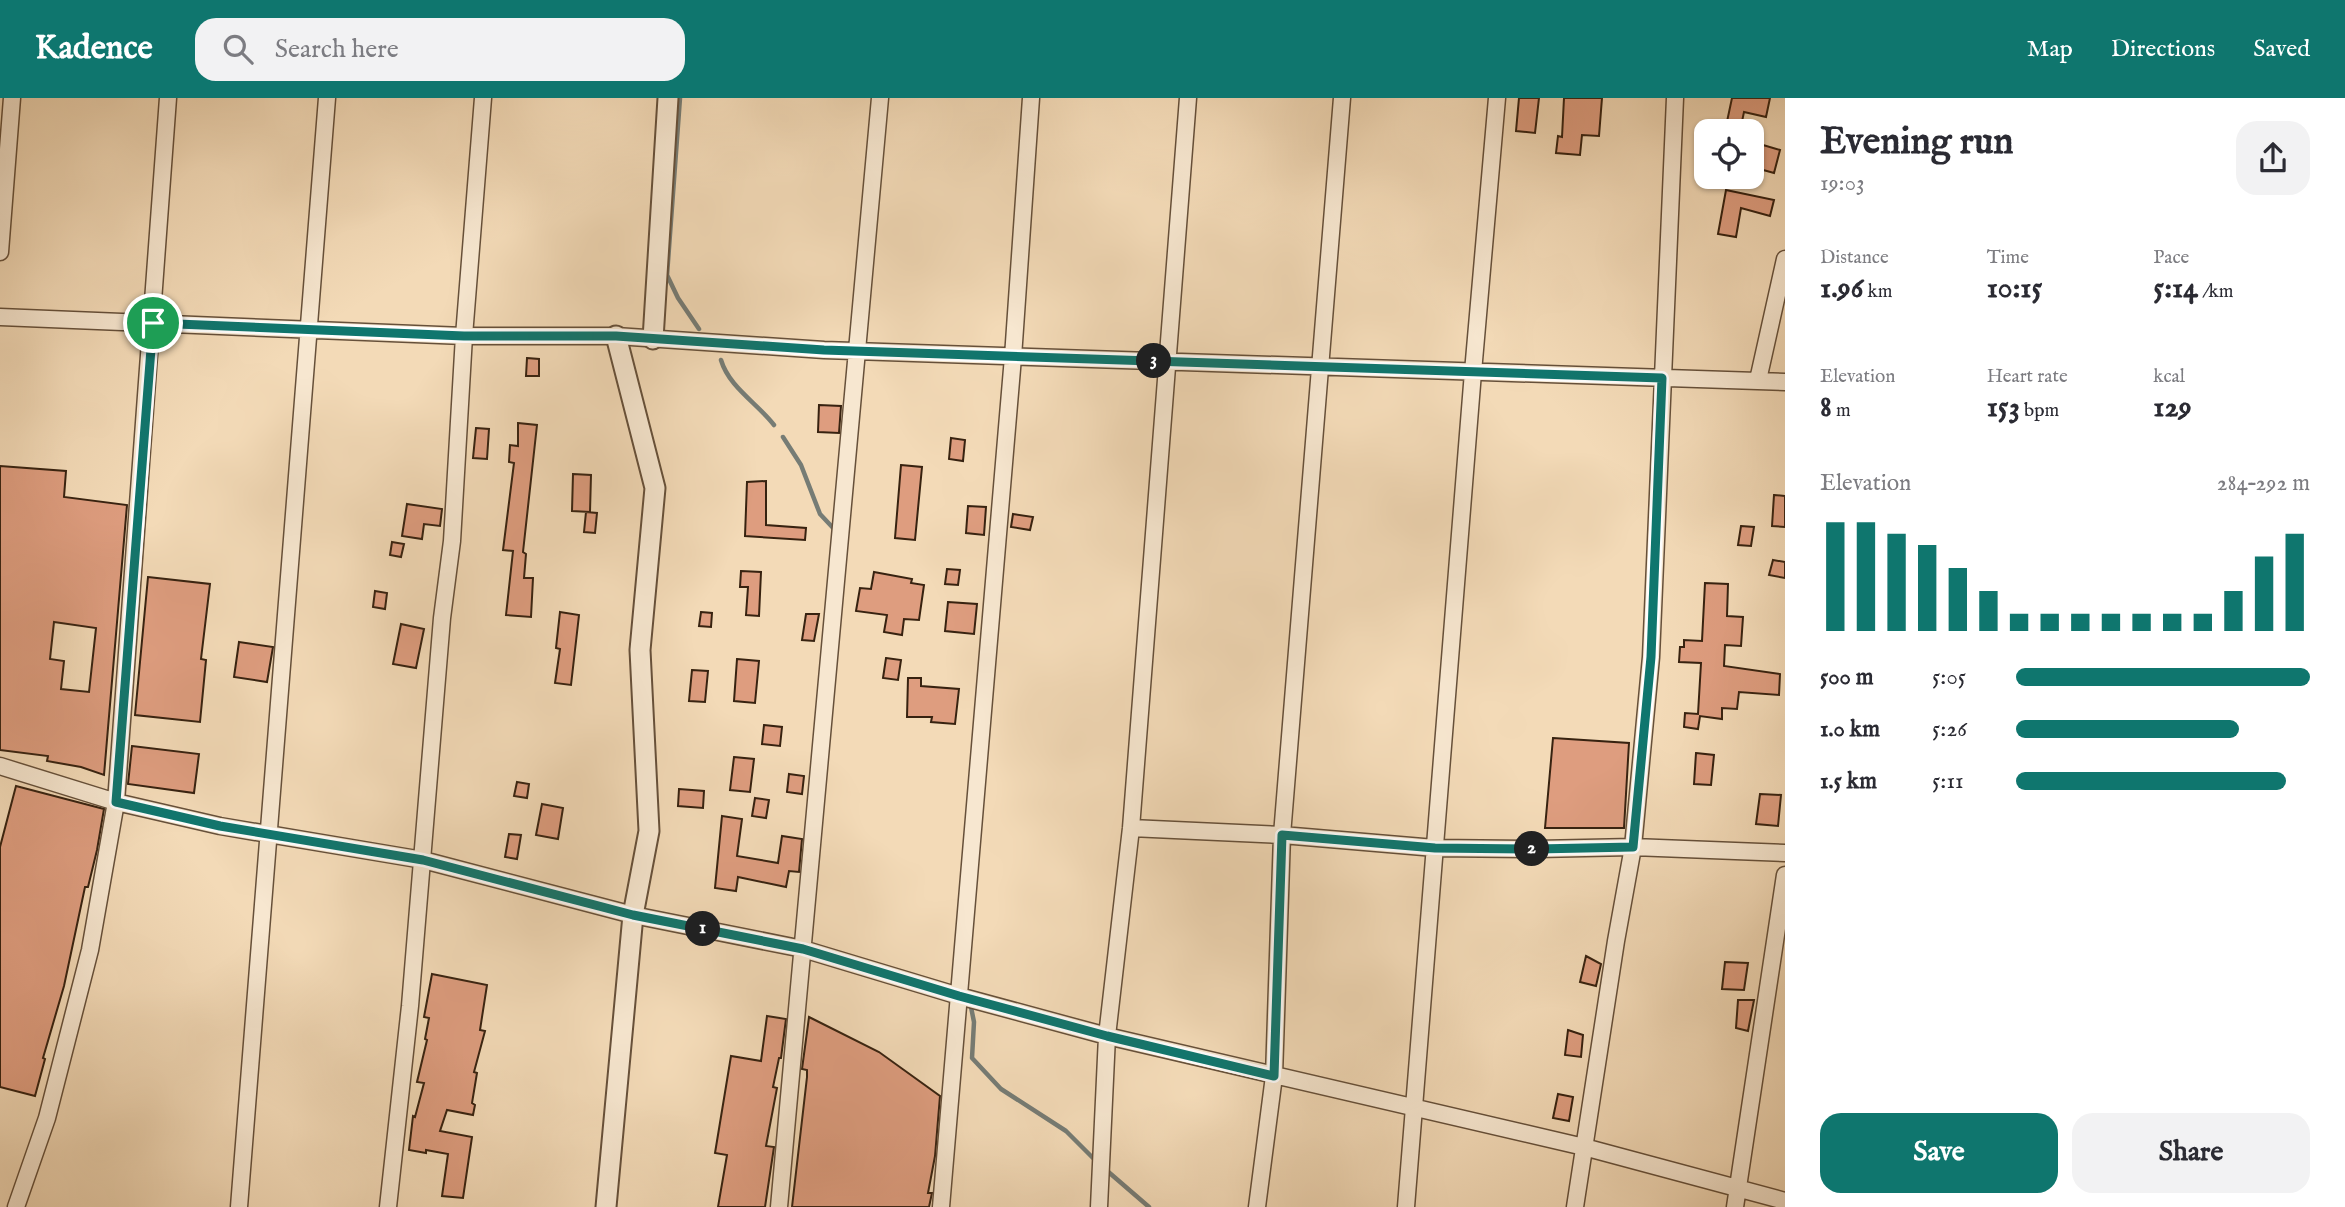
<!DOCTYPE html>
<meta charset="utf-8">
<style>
:root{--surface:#fff;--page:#f2f2f3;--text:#2b2b33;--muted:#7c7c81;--accent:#0f766e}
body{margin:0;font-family:"IM FELL English",serif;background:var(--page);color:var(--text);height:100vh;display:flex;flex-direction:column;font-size:26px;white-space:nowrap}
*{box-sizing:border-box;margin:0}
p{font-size:23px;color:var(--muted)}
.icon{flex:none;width:38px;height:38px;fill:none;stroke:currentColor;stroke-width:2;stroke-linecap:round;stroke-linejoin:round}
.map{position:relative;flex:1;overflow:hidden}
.sheet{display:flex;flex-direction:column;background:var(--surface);width:560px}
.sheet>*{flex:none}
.fabs{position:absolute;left:1694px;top:21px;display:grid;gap:14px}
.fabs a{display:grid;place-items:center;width:70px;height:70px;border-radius:14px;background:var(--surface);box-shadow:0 2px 5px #0004;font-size:35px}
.pin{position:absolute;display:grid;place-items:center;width:60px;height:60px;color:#fff;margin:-30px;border:4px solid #fff;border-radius:50%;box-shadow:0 2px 7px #0007}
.km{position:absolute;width:35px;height:35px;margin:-18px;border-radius:50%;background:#222;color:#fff;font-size:19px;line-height:35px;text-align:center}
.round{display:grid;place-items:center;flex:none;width:74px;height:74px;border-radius:21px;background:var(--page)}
.head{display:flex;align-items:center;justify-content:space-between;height:119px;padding:0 35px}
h1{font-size:38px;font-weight:700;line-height:52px}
.stats{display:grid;grid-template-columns:repeat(3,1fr);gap:10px;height:119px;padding:7px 35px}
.stats div{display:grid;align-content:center}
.stats b{font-size:30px;font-weight:700}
.stats small{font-size:19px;font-weight:400}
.stats p{font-size:19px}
.chart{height:196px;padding:14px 35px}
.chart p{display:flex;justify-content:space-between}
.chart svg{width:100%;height:126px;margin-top:7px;stroke:var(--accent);stroke-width:6}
.action{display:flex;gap:14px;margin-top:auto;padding:14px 35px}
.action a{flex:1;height:80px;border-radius:21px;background:var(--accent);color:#fff;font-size:28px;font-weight:700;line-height:80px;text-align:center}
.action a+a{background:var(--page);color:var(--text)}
ul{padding:0 35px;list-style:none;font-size:23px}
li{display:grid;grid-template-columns:112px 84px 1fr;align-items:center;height:52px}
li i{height:18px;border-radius:9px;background:var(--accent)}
header{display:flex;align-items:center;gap:42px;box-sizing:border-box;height:98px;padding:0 35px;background:var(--accent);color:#fff}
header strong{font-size:33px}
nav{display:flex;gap:38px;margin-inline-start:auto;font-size:24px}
.search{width:490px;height:63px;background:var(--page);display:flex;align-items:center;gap:18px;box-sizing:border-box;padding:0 24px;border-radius:21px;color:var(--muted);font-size:26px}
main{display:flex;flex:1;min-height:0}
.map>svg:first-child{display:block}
</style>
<header>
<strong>Kadence</strong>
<div class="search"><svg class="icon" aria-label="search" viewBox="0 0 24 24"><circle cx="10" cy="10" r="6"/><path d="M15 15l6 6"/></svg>Search here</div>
<nav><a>Map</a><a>Directions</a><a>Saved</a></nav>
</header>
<main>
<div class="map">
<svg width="1785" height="1109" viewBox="0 0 1785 1109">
<rect width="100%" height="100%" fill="#f3dab7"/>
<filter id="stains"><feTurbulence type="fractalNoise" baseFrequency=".00286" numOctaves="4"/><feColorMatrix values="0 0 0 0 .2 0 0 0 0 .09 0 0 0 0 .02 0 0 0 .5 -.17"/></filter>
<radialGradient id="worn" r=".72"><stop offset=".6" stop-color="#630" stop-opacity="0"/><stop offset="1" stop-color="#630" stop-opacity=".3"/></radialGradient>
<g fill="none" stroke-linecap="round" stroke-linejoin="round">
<path stroke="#767c75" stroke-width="4.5" d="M 680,0 L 667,177 L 678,200 L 699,231
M 721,262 C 729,289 757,305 774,327
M 783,339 L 801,367 L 820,416 L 835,432
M 970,904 L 974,924 L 972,960 L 1001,991 L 1066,1033 L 1096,1063
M 1105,1071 L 1149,1109"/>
</g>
<path fill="#de9d7f" stroke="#372210" stroke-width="2" fill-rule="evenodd" d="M 1519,0 L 1539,0 L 1535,35 L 1516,33 Z
M 1564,0 L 1602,0 L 1599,38 L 1582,37 L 1580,57 L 1556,55 L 1558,38 L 1562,39 Z
M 1732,0 L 1770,0 L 1766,19 L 1744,14 L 1740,33 L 1725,33 Z
M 1763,47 L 1780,52 L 1774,75 L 1756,70 Z
M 1726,92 L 1774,102 L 1770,118 L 1741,110 L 1736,139 L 1718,136 Z
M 527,260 L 539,261 L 539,278 L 526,278 Z
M 819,307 L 841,308 L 839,335 L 818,334 Z
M 518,325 L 537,327 L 523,454 L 526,456 L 524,480 L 533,480 L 531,519 L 506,517 L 513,453 L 503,452 L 514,365 L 509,364 L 510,347 L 518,348 Z
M 476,330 L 489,331 L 487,361 L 473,360 Z
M 951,340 L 965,342 L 963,363 L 949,361 Z
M 901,367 L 922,369 L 915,442 L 895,440 Z
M 0,368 L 66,373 L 64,399 L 127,407 L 104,677 L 81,669 L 47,663 L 48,658 L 0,652 ZM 54,524 L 96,530 L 89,594 L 61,591 L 64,563 L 50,561 Z
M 573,376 L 591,377 L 590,414 L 572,413 Z
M 766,383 L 766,427 L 806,430 L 805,442 L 745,438 L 747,384 Z
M 1774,397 L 1785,398 L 1785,429 L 1772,428 Z
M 407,406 L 442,411 L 440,428 L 424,426 L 422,441 L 402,438 Z
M 968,408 L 986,409 L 984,437 L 966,435 Z
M 586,414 L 597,415 L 595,435 L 584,434 Z
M 1013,416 L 1033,419 L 1030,432 L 1011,429 Z
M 1741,428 L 1754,429 L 1751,448 L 1738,447 Z
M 392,444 L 404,446 L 401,459 L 390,457 Z
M 1773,462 L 1785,464 L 1785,480 L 1769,477 Z
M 947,471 L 960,472 L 958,487 L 945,486 Z
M 741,473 L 761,474 L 759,518 L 746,517 L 748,489 L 740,489 Z
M 874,474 L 912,481 L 911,485 L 924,487 L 919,522 L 904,521 L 902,537 L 884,534 L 887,517 L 856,513 L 860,490 L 871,491 Z
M 148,479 L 210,486 L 201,561 L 206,562 L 200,624 L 135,617 Z
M 1705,485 L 1728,486 L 1727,518 L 1743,519 L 1741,548 L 1725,547 L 1724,568 L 1780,576 L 1779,597 L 1739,594 L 1737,611 L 1722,610 L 1722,621 L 1700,618 L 1698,631 L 1684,629 L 1685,615 L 1698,616 L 1701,565 L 1679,564 L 1680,549 L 1684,549 L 1684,542 L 1702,543 Z
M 375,493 L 387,495 L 385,511 L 373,509 Z
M 948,504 L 977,506 L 974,536 L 945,533 Z
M 560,514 L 579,517 L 571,587 L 555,585 L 560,551 L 556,550 Z
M 701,514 L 712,515 L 711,529 L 699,528 Z
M 806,516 L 819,516 L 814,543 L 802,542 Z
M 401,526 L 424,531 L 416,570 L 393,566 Z
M 239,544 L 273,549 L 267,584 L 234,579 Z
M 886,560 L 901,562 L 898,582 L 883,580 Z
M 737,561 L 759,563 L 755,605 L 734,603 Z
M 692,572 L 708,573 L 705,604 L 689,603 Z
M 908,580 L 921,580 L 921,588 L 959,591 L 955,626 L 931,624 L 932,619 L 907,619 Z
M 764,627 L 782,629 L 780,648 L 762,646 Z
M 1553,640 L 1629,645 L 1624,730 L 1545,730 Z
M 132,648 L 199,656 L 194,695 L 128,686 Z
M 1696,655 L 1714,657 L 1711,687 L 1694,686 Z
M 734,659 L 754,661 L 750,694 L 730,692 Z
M 789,676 L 804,678 L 802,696 L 787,694 Z
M 517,684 L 529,686 L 527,700 L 514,698 Z
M 16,688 L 104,711 L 97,752 L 88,789 L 85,789 L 64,888 L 43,960 L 45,961 L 35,998 L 0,989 L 0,749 Z
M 679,691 L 704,693 L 703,710 L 678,708 Z
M 1760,696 L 1781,697 L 1778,728 L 1756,726 Z
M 755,700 L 769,702 L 766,720 L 752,718 Z
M 542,706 L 563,710 L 558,741 L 536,737 Z
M 722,718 L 742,721 L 737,758 L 778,765 L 782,738 L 802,741 L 799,774 L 789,773 L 786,789 L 738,779 L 736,793 L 715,790 Z
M 509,736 L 521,737 L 517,761 L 505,759 Z
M 1586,858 L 1601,866 L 1596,888 L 1580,884 Z
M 1725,864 L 1748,865 L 1744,892 L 1722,891 Z
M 432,876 L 487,887 L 480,932 L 485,933 L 474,974 L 477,975 L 472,1005 L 475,1007 L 473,1017 L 447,1012 L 440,1033 L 472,1039 L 463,1100 L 442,1098 L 448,1056 L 426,1052 L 426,1055 L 409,1052 L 413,1018 L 415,1019 L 424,985 L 417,984 L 427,942 L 425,941 L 429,920 L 424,919 Z
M 1738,902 L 1754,902 L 1748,933 L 1736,930 Z
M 767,918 L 786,921 L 781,960 L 779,960 L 773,989 L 777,990 L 766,1048 L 774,1049 L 765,1109 L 718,1109 L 727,1057 L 715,1055 L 731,958 L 761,963 Z
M 809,919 L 879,954 L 940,998 L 935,1058 L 928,1095 L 932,1095 L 929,1109 L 792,1109 L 807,979 L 807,972 L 802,971 Z
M 1568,932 L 1583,937 L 1581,959 L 1565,957 Z
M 1558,996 L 1573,999 L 1569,1023 L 1553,1020 Z"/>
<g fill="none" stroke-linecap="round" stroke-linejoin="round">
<defs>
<path id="minor" d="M 0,154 L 12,0
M 0,219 L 464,238 L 616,238 L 824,252 L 1785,284
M 1758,282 L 1785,161
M 0,668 L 116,704 L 220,728 L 423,762 L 633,817 L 803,851 L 959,898 L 1107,938 L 1584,1049 L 1785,1103
M 1131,730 L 1282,737 L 1435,750 L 1537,751 L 1633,749 L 1785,755
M 16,1109 L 47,1020 L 90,852 L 116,704 L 168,0
M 239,1109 L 327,0
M 388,1109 L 410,908 L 442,520 L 452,443 L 464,238 L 483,0
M 779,1109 L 880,0
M 941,1109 L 1013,259 L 1031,0
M 1099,1109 L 1107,938 L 1131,730 L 1188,0
M 1257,1109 L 1274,978 L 1282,737 L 1342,0
M 1406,1109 L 1473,274 L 1497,0
M 1575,1109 L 1616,843 L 1633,749 L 1651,559 L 1675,0
M 1735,1109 L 1785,777"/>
<path id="tertiary" d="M 653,241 L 668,0
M 606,1109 L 633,817 L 649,733 L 640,552 L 655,390 L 616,238"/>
</defs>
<use href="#minor" stroke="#66503a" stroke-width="19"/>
<use href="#tertiary" stroke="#66503a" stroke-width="23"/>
<use href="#minor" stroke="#f7e7d0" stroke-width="16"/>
<use href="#tertiary" stroke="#f7e7d0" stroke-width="19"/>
</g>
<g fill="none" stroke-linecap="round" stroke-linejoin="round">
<defs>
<path id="route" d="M 153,225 L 464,238 L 616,238 L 824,252 L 1662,280 L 1651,559 L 1633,749 L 1537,751 L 1435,750 L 1282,737 L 1274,978 L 1107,938 L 959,898 L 803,851 L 633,817 L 423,762 L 220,728 L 116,704 Z"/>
</defs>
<use href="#route" stroke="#fff" stroke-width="14"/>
<use href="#route" stroke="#0f766e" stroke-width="9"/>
</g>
<rect width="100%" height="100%" filter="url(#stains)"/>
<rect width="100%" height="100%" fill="url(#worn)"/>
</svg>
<div class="fabs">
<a><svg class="icon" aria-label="locate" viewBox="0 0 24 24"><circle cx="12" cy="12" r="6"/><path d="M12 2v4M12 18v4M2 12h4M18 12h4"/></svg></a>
</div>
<div class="pin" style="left:153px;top:225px;background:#1e9e55"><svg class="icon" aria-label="arrive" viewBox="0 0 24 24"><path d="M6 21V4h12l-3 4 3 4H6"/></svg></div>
<b class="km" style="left:703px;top:831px">1</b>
<b class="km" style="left:1532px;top:751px">2</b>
<b class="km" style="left:1154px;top:263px">3</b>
</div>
<section class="sheet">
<div class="head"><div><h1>Evening run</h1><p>19:03</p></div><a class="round"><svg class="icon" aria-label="share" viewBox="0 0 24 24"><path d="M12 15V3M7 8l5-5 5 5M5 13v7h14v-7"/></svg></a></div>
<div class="stats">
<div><p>Distance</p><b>1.96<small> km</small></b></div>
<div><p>Time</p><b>10:15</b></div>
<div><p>Pace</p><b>5:14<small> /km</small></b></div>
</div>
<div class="stats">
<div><p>Elevation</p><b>8<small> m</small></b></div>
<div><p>Heart rate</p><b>153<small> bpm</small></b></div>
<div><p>kcal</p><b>129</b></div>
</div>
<div class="chart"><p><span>Elevation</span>284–292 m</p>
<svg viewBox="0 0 160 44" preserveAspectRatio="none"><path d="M5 44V6M15 44V6M25 44V10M35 44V14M45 44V22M55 44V30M65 44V38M75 44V38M85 44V38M95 44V38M105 44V38M115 44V38M125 44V38M135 44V30M145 44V18M155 44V10"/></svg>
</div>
<ul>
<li><b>500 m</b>5:05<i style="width:100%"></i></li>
<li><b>1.0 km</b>5:26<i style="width:76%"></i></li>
<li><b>1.5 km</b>5:11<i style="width:92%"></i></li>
</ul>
<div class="action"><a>Save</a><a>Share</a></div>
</section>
</main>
